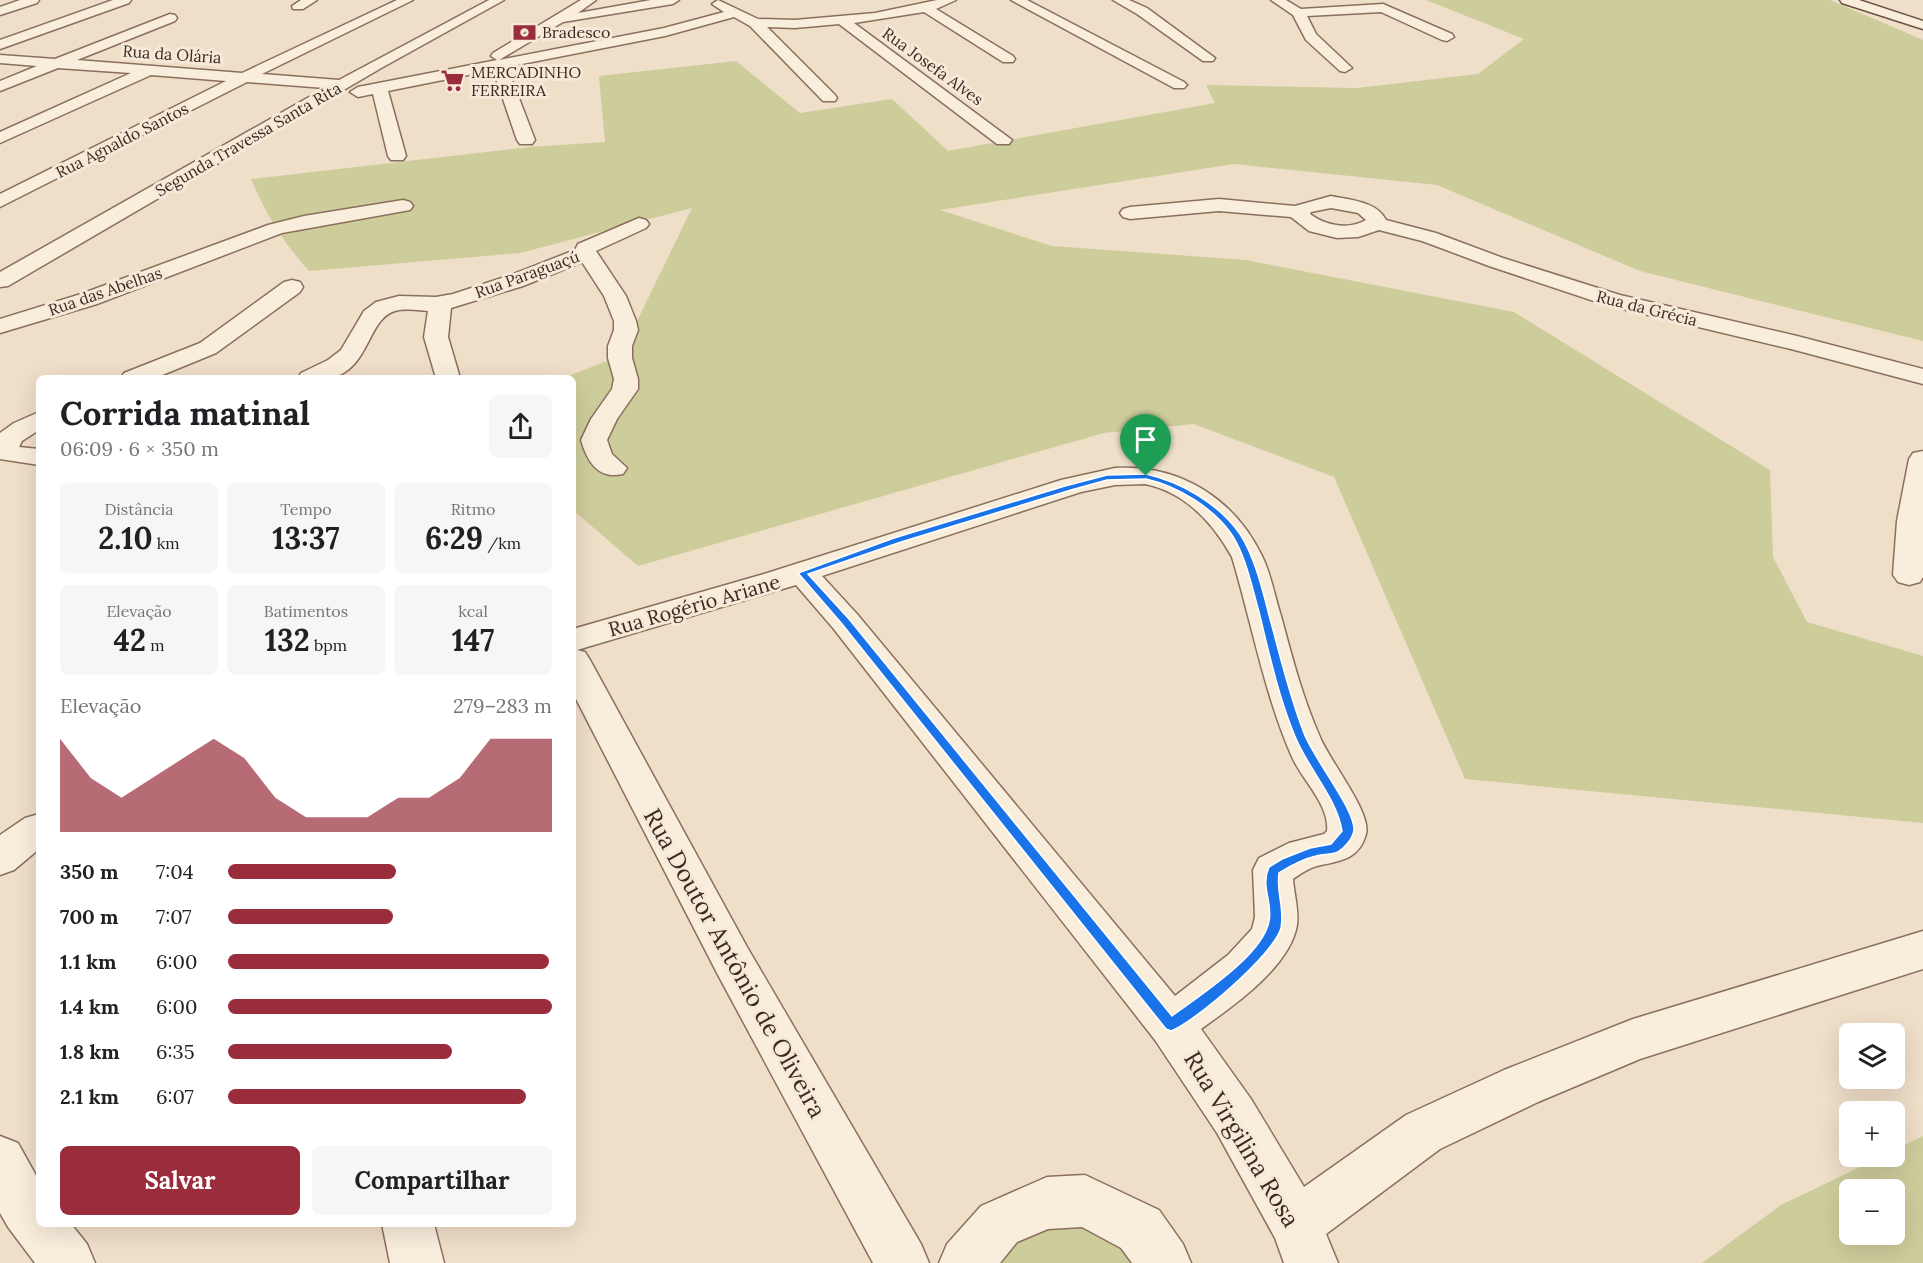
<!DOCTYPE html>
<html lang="pt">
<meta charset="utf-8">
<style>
:root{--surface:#fff;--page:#f6f6f6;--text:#202124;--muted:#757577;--accent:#9a2d3c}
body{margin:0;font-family:Lora,serif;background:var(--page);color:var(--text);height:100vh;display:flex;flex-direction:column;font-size:22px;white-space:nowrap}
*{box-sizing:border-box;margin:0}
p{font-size:20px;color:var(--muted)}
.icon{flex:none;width:33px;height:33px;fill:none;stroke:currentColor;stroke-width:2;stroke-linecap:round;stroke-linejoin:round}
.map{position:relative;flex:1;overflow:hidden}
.side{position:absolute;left:36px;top:375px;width:540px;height:852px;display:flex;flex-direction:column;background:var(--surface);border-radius:9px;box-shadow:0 6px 24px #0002}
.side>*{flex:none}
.fabs{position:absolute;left:1839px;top:1023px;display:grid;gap:12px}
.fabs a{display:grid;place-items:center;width:66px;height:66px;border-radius:9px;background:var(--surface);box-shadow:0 6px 24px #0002;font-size:30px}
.pin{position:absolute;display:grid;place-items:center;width:51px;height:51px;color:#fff;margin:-62px -26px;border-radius:50% 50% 50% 0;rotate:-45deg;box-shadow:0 0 6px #0007}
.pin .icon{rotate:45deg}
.round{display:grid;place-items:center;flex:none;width:63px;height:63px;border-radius:9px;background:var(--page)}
.head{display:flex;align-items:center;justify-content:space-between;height:102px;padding:0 24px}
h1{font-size:33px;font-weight:700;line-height:45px}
.figures{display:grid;grid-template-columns:repeat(3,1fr);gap:9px;height:102px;padding:6px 24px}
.figures div{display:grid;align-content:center;border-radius:9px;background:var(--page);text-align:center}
.figures b{font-size:30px;font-weight:700}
.figures small{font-size:16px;font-weight:400}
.figures p{font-size:16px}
.chart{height:168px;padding:12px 24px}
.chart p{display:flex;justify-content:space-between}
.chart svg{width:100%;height:108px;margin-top:6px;fill:var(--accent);opacity:.7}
.cta{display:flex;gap:12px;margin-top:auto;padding:12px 24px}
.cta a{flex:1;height:69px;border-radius:9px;background:var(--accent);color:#fff;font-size:24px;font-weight:700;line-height:69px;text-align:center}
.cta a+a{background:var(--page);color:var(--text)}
ul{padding:0 24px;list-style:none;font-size:20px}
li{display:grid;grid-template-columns:96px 72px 1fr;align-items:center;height:45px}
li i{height:15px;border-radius:8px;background:var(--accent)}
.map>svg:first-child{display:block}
</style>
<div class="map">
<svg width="1923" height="1263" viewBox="0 0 1923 1263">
<rect width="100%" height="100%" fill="#efdec8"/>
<path fill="#cdcd9c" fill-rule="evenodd" d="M 1426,0 L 1830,0 L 1923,40 L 1923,341 L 1640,271 L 1437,185 L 1234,164 L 940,210 L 1052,246 L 1246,260 L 1514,312 L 1770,470 L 1773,557 L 1807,622 L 1923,656 L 1923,823 L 1465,779 L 1334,477 L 1194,424 L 1104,433 L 638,566 L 573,510 L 573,378 L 563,378 L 620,356 L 692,208 L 520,253 L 309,271 C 282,241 267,216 251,179 L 530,147 L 605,142 L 599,76 L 736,61 L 800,113 L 892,99 L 948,151 L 1215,103 L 1206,85 L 1357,88 L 1478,74 L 1524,39 Z
M 1923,1136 L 1923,1263 L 1702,1263 L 1781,1205 L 1881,1157 L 1894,1156 L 1895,1150 ZM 1850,1190 L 1894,1190 L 1894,1234 L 1850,1234 Z
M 1088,1213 L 1145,1263 L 990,1263 L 1012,1239 Z"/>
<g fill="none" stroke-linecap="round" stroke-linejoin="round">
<defs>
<path id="minor" d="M 20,0 L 39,0 L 37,3 L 0,15 L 0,7 Z
M 113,0 L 131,0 L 129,3 L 0,49 L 0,40 Z
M 301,0 L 317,0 L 303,9 L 293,9 L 292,6 Z
M 397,0 L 413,0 L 262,74 L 339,80 L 489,0 L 504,0 L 383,67 L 8,286 L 0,287 L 0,272 L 325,88 L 247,82 L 0,207 L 0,194 L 226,81 L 151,75 L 0,143 L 0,132 L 131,73 L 58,68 L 0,91 L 0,81 L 37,66 L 0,63 L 0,55 L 55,59 L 170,14 L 175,15 L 177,18 L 175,21 L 77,60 L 242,73 Z
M 581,0 L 596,0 L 578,13 L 651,0 L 679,0 L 673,4 L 563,22 L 499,60 L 664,28 L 724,12 L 712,4 L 718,0 L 758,19 L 795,20 L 875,13 L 937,0 L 956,0 L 936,9 L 1013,56 L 1015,59 L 1013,62 L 1003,62 L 924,12 L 854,23 L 1012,140 L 1009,144 L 997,144 L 839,24 L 795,28 L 767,27 L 835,95 L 837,98 L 835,101 L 823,101 L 750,26 L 734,17 L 665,36 L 507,67 L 535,140 L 532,144 L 520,144 L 517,140 L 493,70 L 388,91 L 406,156 L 403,160 L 391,160 L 388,156 L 373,94 L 358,97 L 350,92 L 358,87 L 497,60 L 491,56 L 493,53 Z
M 1011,0 L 1027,0 L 1184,82 L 1187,85 L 1184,88 L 1174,88 Z
M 1113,0 L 1129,0 L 1147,8 L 1215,58 L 1213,61 L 1203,61 L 1137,14 Z
M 1271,0 L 1286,0 L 1301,9 L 1383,4 L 1452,34 L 1454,37 L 1447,41 L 1442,40 L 1381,12 L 1307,16 L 1316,34 L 1352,68 L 1345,72 L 1340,71 L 1306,40 L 1293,15 Z
M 1331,196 C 1349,200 1377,201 1386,220 L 1436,233 L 1503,258 L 1620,295 L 1797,336 L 1923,369 L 1923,384 L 1791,349 L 1606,305 L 1489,266 L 1422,241 L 1379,230 L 1358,237 L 1337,238 L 1309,231 L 1291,217 L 1219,211 L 1130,219 L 1123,217 L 1120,213 L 1123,209 L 1130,207 L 1219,199 L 1295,206 ZM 1331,208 L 1358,213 L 1366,220 C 1349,230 1326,226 1310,214 L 1311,212 Z
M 403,200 L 410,202 L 413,206 L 410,210 L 282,233 L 97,304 L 0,333 L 0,319 L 81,294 L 268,225 L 304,216 Z
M 639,218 L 646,220 L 649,224 L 646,228 L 596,251 L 626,296 L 636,321 L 638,330 L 632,346 L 632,358 L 638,379 L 638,389 L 617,419 L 607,440 L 612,454 L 627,468 L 623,474 C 598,480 587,461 581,440 L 591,419 L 612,389 L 614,379 L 608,358 L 608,346 L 614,330 L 614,321 L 604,296 L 582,262 L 523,286 L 451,308 L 448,337 L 460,378 L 436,378 L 424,337 L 428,311 C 417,310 405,308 395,311 C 367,319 370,370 330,378 C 320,380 308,378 298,378 L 301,373 L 328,360 L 341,350 L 364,311 L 376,302 L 399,296 L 436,297 L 453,294 L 508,276 L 575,250 L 578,244 Z
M 292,280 L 300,282 L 303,287 L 300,292 L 216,353 L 155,378 L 121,378 L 124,373 L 200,343 L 284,282 Z
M 39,412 L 39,430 L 22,441 L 19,447 L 39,449 L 39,465 L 0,459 L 0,433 L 14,423 Z
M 1923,451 L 1923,577 L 1920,582 L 1909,585 L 1898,582 L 1893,575 L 1897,521 L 1909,459 L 1913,453 Z
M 1115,468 C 1179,464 1234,498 1262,556 C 1271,574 1275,597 1281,616 C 1292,657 1303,699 1320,737 C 1329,760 1372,813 1366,834 C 1359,860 1339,861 1317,866 C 1309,868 1300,874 1293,879 C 1294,894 1299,910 1297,925 C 1290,967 1233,1006 1201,1029 L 1251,1099 L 1304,1187 L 1406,1115 L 1504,1070 L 1633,1019 L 1923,931 L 1923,969 L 1640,1059 L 1538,1102 L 1440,1149 L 1326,1234 L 1338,1263 L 1284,1263 L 1275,1238 L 1217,1133 L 1155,1040 L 833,628 L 796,585 L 577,650 L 585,652 L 590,660 L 747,947 L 921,1244 L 929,1263 L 873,1263 L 717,973 L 573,693 L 573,629 L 764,574 L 1061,480 ZM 1145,484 C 1185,492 1213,523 1232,557 C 1252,624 1264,693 1292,757 C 1302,780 1330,805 1327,831 L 1324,834 L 1289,843 L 1259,858 L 1253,870 L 1255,917 L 1252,929 L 1228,955 L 1175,996 L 857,614 L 822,576 L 1081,492 L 1115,485 Z
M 39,814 L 39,849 L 14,870 L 0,875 L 0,835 L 25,818 Z
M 0,1136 L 18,1143 L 39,1181 L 39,1224 L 71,1224 L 87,1244 L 95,1263 L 35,1263 L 8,1227 L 0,1213 Z
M 1085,1175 L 1159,1210 L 1183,1244 L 1191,1263 L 1132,1263 L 1121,1248 L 1082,1227 L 1048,1229 L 1017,1242 L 1000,1263 L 939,1263 L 947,1244 L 981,1206 L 1047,1177 Z
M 382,1224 L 434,1224 L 444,1263 L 390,1263 Z"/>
<path id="secondary" d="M 1840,0 L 1859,0 L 1923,21 L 1923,29 L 1842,3 Z"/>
</defs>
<use href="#minor" stroke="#8b6f5d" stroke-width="3"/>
<use href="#secondary" stroke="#6d5140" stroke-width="3"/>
<use href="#minor" fill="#f9eddc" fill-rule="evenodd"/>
<use href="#secondary" fill="#f9eddc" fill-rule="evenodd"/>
</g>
<path fill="#1a73e8" stroke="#fff" stroke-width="1.5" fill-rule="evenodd" d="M 1146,474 C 1182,482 1219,504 1240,534 C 1254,555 1263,591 1269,615 C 1280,655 1289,695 1304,733 C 1313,758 1355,809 1354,830 C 1353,838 1345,848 1338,852 C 1332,855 1323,854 1316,856 C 1303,859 1290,866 1279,873 C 1276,892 1285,909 1281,928 C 1275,953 1195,1022 1171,1031 L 1166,1029 L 842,624 L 798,573 L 894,538 L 1065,486 L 1107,475 ZM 1146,479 C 1177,486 1214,508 1232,535 C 1246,557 1252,587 1259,612 C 1269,653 1278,695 1294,734 C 1307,768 1336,796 1342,831 L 1331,844 L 1310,848 L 1282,859 L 1269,867 C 1260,886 1273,902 1269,921 C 1263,955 1199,996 1172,1016 L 849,619 L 808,574 L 901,542 L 1071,490 L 1107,480 Z"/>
<defs>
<symbol id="bank-bare" viewBox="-9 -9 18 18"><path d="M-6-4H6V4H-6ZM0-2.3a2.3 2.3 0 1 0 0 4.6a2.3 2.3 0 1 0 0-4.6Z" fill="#9a2d3c" stroke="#f6e9d8" stroke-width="2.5" paint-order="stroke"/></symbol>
<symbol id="supermarket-bare" viewBox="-9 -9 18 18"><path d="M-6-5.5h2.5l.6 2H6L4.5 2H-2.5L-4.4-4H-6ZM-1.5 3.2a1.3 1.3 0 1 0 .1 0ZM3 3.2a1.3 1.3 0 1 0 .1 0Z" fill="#9a2d3c" stroke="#f6e9d8" stroke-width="2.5" paint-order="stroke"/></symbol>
</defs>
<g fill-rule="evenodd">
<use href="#bank-bare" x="508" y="16" width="33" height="33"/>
<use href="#supermarket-bare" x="436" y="64" width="33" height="33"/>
</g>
<g text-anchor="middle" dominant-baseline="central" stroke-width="6" stroke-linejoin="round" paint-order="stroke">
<g font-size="16" fill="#3c2a21" stroke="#f6e9d8" text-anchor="start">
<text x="542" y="32">Bradesco</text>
<text x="471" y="72">MERCADINHO<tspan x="471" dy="18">FERREIRA</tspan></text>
</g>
<g font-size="16" fill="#3c2a21" stroke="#f6e9d8">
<text transform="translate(172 54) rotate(4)">Rua da Olária</text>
<text transform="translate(933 66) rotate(36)">Rua Josefa Alves</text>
<text transform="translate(248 139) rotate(-30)">Segunda Travessa Santa Rita</text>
<text transform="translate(122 140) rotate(-27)">Rua Agnaldo Santos</text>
<text transform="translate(527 274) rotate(-20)">Rua Paraguaçú</text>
<text transform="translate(105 291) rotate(-19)">Rua das Abelhas</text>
<text transform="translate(1647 308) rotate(14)">Rua da Grécia</text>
</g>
<g font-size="20" fill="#3c2a21" stroke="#f6e9d8">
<text transform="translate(694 605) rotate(-16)">Rua Rogério Ariane</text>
</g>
<g font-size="24" fill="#3c2a21" stroke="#f6e9d8">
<text transform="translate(735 963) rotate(61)">Rua Doutor Antônio de Oliveira</text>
<text transform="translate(1242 1139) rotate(59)">Rua Virgilina Rosa</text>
</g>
</g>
</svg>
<div class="fabs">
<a><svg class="icon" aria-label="layers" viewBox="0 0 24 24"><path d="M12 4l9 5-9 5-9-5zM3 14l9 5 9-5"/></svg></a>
<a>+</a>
<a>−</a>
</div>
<div class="pin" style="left:1146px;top:476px;background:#1e9e55"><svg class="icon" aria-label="arrive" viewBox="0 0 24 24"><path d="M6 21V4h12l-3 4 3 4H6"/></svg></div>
<section class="side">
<div class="head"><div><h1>Corrida matinal</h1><p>06:09 · 6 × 350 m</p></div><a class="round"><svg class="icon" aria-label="share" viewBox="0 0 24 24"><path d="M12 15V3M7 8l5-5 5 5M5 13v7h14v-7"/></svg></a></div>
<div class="figures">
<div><p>Distância</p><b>2.10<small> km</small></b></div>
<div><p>Tempo</p><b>13:37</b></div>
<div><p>Ritmo</p><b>6:29<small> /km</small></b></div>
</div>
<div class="figures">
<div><p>Elevação</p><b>42<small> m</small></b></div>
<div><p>Batimentos</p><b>132<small> bpm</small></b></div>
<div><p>kcal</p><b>147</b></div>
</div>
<div class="chart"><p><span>Elevação</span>279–283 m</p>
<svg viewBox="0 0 160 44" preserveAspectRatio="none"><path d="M0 44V6L10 22L20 30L30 22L40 14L50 6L60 14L70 30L80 38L90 38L100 38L110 30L120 30L130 22L140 6L150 6L160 6V44z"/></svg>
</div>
<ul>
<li><b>350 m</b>7:04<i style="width:52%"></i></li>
<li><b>700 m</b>7:07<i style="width:51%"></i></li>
<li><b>1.1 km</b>6:00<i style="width:99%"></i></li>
<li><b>1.4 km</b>6:00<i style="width:100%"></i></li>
<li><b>1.8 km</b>6:35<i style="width:69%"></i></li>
<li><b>2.1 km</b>6:07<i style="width:92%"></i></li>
</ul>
<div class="cta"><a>Salvar</a><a>Compartilhar</a></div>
</section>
</div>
